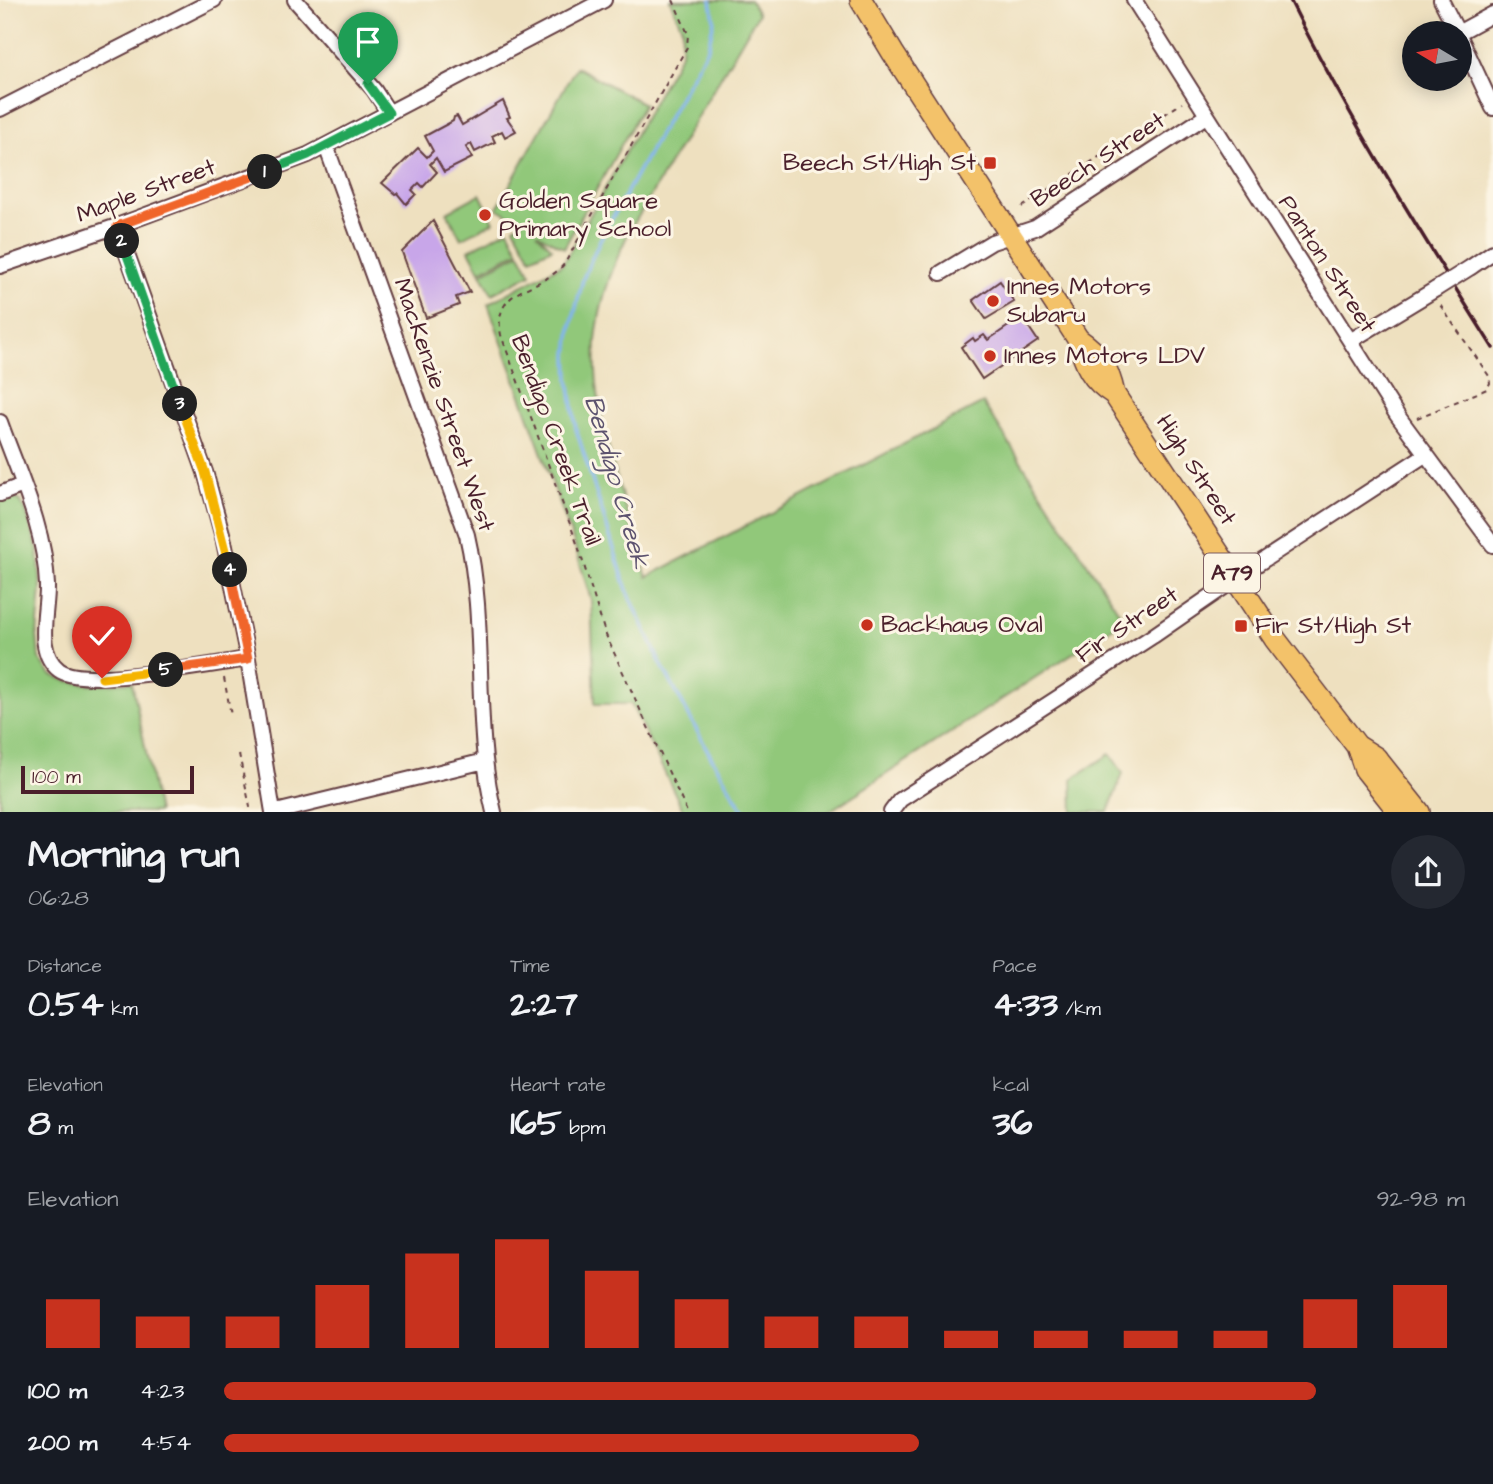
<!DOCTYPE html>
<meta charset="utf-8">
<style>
:root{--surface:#171b24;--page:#242831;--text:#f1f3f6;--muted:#9ea1a6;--accent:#c8321e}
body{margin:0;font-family:"Architects Daughter",sans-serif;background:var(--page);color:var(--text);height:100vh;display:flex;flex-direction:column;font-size:26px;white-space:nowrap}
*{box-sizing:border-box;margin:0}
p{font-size:23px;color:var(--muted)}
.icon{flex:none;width:38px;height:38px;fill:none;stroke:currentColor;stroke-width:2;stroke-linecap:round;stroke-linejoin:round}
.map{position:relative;height:812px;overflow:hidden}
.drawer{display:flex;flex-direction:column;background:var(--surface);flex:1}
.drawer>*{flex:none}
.needle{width:46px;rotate:280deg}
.buttons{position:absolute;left:1402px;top:21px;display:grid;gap:14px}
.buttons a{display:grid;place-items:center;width:70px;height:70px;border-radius:50%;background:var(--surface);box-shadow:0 4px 18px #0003;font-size:35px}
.scale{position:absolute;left:21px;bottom:18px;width:173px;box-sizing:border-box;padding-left:7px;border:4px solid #4a1f2b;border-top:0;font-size:19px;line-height:24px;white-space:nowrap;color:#4a1f2b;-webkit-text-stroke:5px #fcf5e5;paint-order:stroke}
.pin{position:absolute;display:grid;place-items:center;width:60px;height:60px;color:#fff;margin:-72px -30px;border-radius:50% 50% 50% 0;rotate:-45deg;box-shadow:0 0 7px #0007}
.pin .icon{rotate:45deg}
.km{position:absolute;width:35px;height:35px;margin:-18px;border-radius:50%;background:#222;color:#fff;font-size:19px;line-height:35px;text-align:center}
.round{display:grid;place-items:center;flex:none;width:74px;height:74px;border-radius:37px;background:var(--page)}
.head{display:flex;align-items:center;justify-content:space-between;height:119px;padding:0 28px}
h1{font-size:38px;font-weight:800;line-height:52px}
.metrics{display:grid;grid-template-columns:repeat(3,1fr);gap:10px;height:119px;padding:7px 28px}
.metrics div{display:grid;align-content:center}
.metrics b{font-size:35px;font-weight:800}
.metrics small{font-size:19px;font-weight:400}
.metrics p{font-size:19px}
.chart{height:196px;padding:14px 28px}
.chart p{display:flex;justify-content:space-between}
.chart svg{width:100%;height:126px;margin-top:7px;stroke:var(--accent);stroke-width:6}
ul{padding:0 28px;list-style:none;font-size:23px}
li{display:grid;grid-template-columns:112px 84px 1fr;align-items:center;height:52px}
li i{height:18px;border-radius:9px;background:var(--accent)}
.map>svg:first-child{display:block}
</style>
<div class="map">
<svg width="1493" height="812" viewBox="0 0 1493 812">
<rect width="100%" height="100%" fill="#fcf5e5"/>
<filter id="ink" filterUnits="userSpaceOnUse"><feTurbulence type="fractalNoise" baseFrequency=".0143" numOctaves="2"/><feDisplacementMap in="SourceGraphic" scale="14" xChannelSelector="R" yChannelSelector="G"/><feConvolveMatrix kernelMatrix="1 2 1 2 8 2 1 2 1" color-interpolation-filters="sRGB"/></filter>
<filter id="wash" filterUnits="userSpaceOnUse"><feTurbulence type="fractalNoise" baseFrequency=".00686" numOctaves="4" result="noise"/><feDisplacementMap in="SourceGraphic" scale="28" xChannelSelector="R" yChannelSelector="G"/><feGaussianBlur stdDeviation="1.57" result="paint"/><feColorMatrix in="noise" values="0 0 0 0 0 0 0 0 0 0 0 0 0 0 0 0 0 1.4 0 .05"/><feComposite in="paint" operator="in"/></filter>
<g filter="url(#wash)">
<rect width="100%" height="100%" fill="#eee0bf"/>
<path fill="#91c87a" stroke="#6e7452" stroke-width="2" d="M 670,0 L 750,0 L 758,14 L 628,234 C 612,267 599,304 596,341 C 591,416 626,506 647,577 L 983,403 L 1124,620 L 828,812 L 684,812 L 631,704 L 595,704 L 591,600 L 574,543 L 488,304 L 561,265 L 565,260 L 681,53 L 682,28 Z
M 576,67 L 644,104 L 564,248 L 537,233 L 552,248 L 531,258 L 514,227 L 521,222 L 497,208 Z
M 480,194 L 494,222 L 461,239 L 447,212 Z
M 508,229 L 519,251 L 480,271 L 469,250 Z
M 520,253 L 531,274 L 492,294 L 481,273 Z
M 14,498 L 19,500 L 25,509 L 38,550 L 41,589 L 37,635 L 39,659 L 51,675 L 67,681 L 93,685 L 132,682 L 158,812 L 0,812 L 0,501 Z
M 1110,754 L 1123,773 L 1108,812 L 1073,812 L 1072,779 Z"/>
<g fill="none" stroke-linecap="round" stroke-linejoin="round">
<path stroke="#81b3ee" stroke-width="3.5" d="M 711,0 L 714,20 L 708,47 L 600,240 L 591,260 L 583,279 L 571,327 L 568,355 L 569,379 L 576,429 L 627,590 L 660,662 L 709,753 L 744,812"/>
</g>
<g id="blocks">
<path fill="#c8a6e9" d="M 503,101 L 510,117 L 507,118 L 516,131 L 505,137 L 502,131 L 492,136 L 495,142 L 475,152 L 471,144 L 466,147 L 472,158 L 444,172 L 436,158 L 430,164 L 437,172 L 423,187 L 419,183 L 412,190 L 416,194 L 406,204 L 397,193 L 395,194 L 382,183 L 418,148 L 427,157 L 433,151 L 425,136 L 453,121 L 454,117 L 457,116 L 462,125 Z
M 433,221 L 470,292 L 456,297 L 459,305 L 426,318 L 402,252 Z
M 1000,281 L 1014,302 L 986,319 L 973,300 Z
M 1022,317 L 1038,341 L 982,379 L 961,347 L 973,338 L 975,341 L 984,335 L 988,340 Z"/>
</g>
</g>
<g filter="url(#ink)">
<use href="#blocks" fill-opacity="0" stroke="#633c41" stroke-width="2"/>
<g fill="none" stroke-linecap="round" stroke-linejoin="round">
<defs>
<path id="minor" d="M 295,0 L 374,90 L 389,113
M 1134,0 L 1397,415 L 1493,545
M 1441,0 L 1458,33
M 1458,33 L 1493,14
M 1460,37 L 1493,108
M 0,109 L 214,0
M 326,146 L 467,535 C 488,626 472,721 494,812
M 117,226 L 205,472 L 223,537 L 248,659 L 273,812
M 0,266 L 117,226 L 308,155 L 604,0
M 1471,267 L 1493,252
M 941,273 L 992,242 L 1035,228 L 1206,116
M 1350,341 L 1436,289
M 0,422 C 19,475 45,528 47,585 C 48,611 34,651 59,670 C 85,689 212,664 248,659
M 0,494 L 23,485
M 276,812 L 485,761
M 891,812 L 900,800 L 1153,636 L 1256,565 L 1425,455"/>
<path id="highway" d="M 861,0 L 893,53 L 1078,339 C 1085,364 1091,380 1114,394
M 1078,339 C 1101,355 1108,367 1114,394 L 1275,639 L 1357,746 L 1365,769 L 1399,812
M 1357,746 L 1376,758 L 1419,812"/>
</defs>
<use href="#minor" stroke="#633c41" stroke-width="18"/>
<use href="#highway" stroke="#633c41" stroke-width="24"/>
<path stroke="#633c41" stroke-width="2" stroke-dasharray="5 5" stroke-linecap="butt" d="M 673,0 L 688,34 L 687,47 L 565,263 C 543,292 491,285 501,335 L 578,546 L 605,633 L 687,812
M 1022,207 L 1182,103
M 1417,418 L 1487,389 L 1490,383 L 1489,376 L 1438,302
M 224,678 L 231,715
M 239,754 L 251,812"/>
<use href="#minor" stroke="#fff" stroke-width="14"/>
<use href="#highway" stroke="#f3c26a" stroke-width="21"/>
<path stroke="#4a1f2b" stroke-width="3.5" d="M 1290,0 C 1350,120 1421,234 1493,348"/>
<defs>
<path id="minor-bridge" d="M 1436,289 L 1471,267"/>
</defs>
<use href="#minor-bridge" stroke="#633c41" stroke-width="18" stroke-linecap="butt"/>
<use href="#minor-bridge" stroke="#fff" stroke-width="14"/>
</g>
</g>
<g fill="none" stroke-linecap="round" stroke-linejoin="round" filter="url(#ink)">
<defs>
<path id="split-1" d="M 265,172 L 308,155 L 389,113 L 368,84"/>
<path id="split-2" d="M 122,241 L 117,226 L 265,172"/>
<path id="split-3" d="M 122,241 L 180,404"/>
<path id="split-4" d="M 180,404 L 205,472 L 230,570"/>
<path id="split-5" d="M 166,670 L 248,659 L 230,570"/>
<path id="split-6" d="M 102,678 L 166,670"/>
</defs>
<use href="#split-1" stroke="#fff" stroke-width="14"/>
<use href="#split-2" stroke="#fff" stroke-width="14"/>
<use href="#split-3" stroke="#fff" stroke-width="14"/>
<use href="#split-4" stroke="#fff" stroke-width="14"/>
<use href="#split-5" stroke="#fff" stroke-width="14"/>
<use href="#split-6" stroke="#fff" stroke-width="14"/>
<use href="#split-1" stroke="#22a559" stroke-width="9"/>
<use href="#split-2" stroke="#f0652b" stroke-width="9"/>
<use href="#split-3" stroke="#22a559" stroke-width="9"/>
<use href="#split-4" stroke="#f5b400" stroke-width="9"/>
<use href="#split-5" stroke="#f0652b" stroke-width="9"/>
<use href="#split-6" stroke="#f5b400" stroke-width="9"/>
</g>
<g fill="#c8321e" stroke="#fcf5e5" stroke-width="2.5">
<rect x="983" y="156" width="14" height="14" rx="3.5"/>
<circle cx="485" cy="215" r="7"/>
<circle cx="993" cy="301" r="7"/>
<circle cx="990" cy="356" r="7"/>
<circle cx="867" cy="625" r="7"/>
<rect x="1234" y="619" width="14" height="14" rx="3.5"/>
</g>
<g text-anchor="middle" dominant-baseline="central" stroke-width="6" stroke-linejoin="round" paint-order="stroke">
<rect fill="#fcf5e5" stroke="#7f5f63" stroke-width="2" x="1204" y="553.5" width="56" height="39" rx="5"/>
<g font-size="23" font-weight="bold" fill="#4a1f2b">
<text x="1232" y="573">A79</text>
</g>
<g font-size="24" fill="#4a1f2b" stroke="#fcf5e5">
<text transform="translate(1098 160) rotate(-33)">Beech Street</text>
<text transform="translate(146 191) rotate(-20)">Maple Street</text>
<text transform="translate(1327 264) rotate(57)">Panton Street</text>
<text transform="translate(444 405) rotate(71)">MacKenzie Street West</text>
<text transform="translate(556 440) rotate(70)">Bendigo Creek Trail</text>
<text transform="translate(1196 470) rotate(57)">High Street</text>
<text transform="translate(1127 625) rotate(-34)">Fir Street</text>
</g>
<g font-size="24" fill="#4a1f2b" stroke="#fcf5e5" text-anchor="start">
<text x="976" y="163" text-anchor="end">Beech St/High St</text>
<text x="499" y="201">Golden Square<tspan x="499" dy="28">Primary School</tspan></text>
<text x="1007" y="287">Innes Motors<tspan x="1007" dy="28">Subaru</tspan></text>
<text x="1004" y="356">Innes Motors LDV</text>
<text x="881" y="625">Backhaus Oval</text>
<text x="1255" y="626">Fir St/High St</text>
</g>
<g font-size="26" font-style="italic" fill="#5d536f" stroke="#fcf5e5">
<text transform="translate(617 482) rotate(74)">Bendigo Creek</text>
</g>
</g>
</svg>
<div class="buttons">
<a><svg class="needle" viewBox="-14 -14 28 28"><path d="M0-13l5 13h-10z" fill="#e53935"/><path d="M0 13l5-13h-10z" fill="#9ea1a6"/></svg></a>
</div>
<div class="scale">100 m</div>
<div class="pin" style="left:368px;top:84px;background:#1e9e55"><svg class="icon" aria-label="arrive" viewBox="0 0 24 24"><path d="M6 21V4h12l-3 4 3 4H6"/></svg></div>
<div class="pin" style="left:102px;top:678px;background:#d93025"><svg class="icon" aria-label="check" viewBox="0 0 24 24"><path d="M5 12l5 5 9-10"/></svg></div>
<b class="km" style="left:265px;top:172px">1</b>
<b class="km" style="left:122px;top:241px">2</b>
<b class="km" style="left:180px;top:404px">3</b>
<b class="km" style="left:230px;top:570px">4</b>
<b class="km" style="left:166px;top:670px">5</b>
</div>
<section class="drawer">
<div class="head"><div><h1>Morning run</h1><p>06:28</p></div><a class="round"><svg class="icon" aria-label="share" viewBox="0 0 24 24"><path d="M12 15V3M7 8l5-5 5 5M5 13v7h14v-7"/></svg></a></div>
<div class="metrics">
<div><p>Distance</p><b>0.54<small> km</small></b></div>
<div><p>Time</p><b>2:27</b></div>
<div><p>Pace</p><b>4:33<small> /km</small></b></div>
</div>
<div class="metrics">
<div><p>Elevation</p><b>8<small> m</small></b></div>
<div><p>Heart rate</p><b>165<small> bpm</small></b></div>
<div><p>kcal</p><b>36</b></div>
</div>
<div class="chart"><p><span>Elevation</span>92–98 m</p>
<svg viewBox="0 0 160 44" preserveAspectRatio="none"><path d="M5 44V27M15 44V33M25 44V33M35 44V22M45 44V11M55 44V6M65 44V17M75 44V27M85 44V33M95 44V33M105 44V38M115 44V38M125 44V38M135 44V38M145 44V27M155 44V22"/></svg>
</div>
<ul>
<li><b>100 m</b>4:23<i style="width:88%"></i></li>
<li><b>200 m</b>4:54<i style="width:56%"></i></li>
</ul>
</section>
